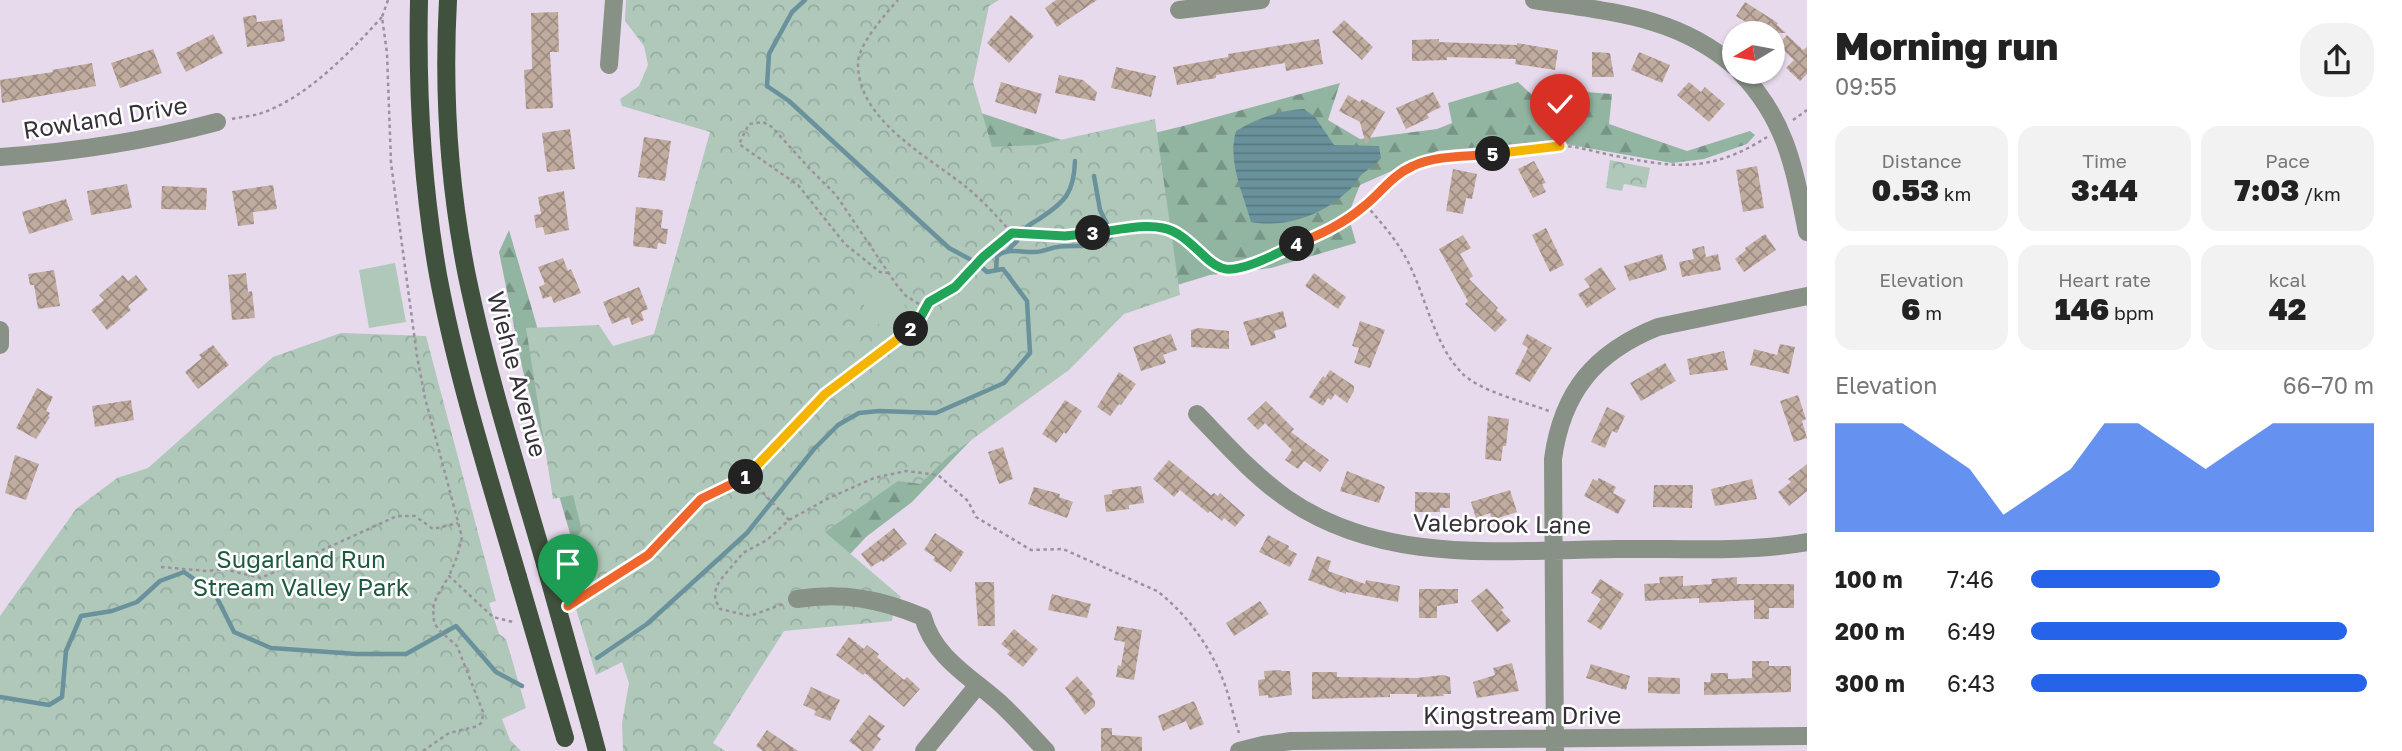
<!DOCTYPE html>
<meta charset="utf-8">
<style>
:root{--surface:#fff;--page:#f2f2f2;--text:#222;--muted:#767676;--accent:#2563eb}
body{margin:0;font-family:"Golos Text",sans-serif;background:var(--page);color:var(--text);height:100vh;display:flex;flex-direction:column;font-size:26px;white-space:nowrap}
*{box-sizing:border-box;margin:0}
p{font-size:23px;color:var(--muted)}
.icon{flex:none;width:38px;height:38px;fill:none;stroke:currentColor;stroke-width:2;stroke-linecap:round;stroke-linejoin:round}
.map{position:relative;flex:1;overflow:hidden}
.side{display:flex;flex-direction:column;background:var(--surface);width:595px}
.side>*{flex:none}
.needle{width:46px;rotate:260deg}
.controls{position:absolute;left:1722px;top:21px;display:grid;gap:14px}
.controls a{display:grid;place-items:center;width:63px;height:63px;border-radius:50%;background:var(--surface);box-shadow:0 2px 5px #0004;font-size:35px}
.pin{position:absolute;display:grid;place-items:center;width:60px;height:60px;color:#fff;margin:-72px -30px;border-radius:50% 50% 50% 0;rotate:-45deg;box-shadow:0 0 7px #0007}
.pin .icon{rotate:45deg}
.km{position:absolute;width:35px;height:35px;margin:-18px;border-radius:50%;background:#222;color:#fff;font-size:19px;line-height:35px;text-align:center}
.round{display:grid;place-items:center;flex:none;width:74px;height:74px;border-radius:28px;background:var(--page)}
.head{display:flex;align-items:center;justify-content:space-between;height:119px;padding:0 28px}
h1{font-size:38px;font-weight:800;line-height:52px}
.stats{display:grid;grid-template-columns:repeat(3,1fr);gap:10px;height:119px;padding:7px 28px}
.stats div{display:grid;align-content:center;border-radius:18px;background:var(--page);text-align:center}
.stats b{font-size:30px;font-weight:800}
.stats small{font-size:19px;font-weight:400}
.stats p{font-size:19px}
.chart{height:196px;padding:14px 28px}
.chart p{display:flex;justify-content:space-between}
.chart svg{width:100%;height:126px;margin-top:7px;fill:var(--accent);opacity:.7}
ul{padding:0 28px;list-style:none;font-size:23px}
li{display:grid;grid-template-columns:112px 84px 1fr;align-items:center;height:52px}
li i{height:18px;border-radius:9px;background:var(--accent)}
main{display:flex;flex:1;min-height:0}
.map>svg:first-child{display:block}
</style>
<main>
<div class="map">
<svg width="1807" height="751" viewBox="0 0 1807 751">
<defs>
<pattern id="forest-firs" width="22" height="20" patternUnits="userSpaceOnUse" patternTransform="scale(1.75)"><rect width="22" height="20" fill="#92b5a2"/><path d="M5 1l3.5 6h-7zM16 11l3.5 6h-7z" fill="#789485"/></pattern>
<pattern id="park-crowns" width="20" height="18" patternUnits="userSpaceOnUse" patternTransform="scale(1.75)"><rect width="20" height="18" fill="#afc8ba"/><path d="M2 6a3 3 0 1 1 6 0M12 15a3 3 0 1 1 6 0" fill="none" stroke="#97aca1"/></pattern>
<pattern id="water-rules" width="6" height="5" patternUnits="userSpaceOnUse" patternTransform="scale(1.75)"><rect width="6" height="5" fill="#6a929c"/><path d="M0 2.5h6" fill="none" stroke="#587880"/></pattern>
<pattern id="building-cross-hatch" width="8" height="8" patternUnits="userSpaceOnUse" patternTransform="scale(1.75)"><rect width="8" height="8" fill="#c0ab9f"/><path d="M0 0l8 8M0 8l8-8" fill="none" stroke="#9d8c83"/></pattern>
</defs>
<rect width="100%" height="100%" fill="#e8daed"/>
<path fill="url(#forest-firs)" d="M 1518,82 L 1532,95 L 1559,90 L 1612,94 L 1609,124 L 1687,151 L 1750,131 L 1755,135 L 1747,144 L 1704,159 L 1672,163 L 1548,141 L 1437,151 L 1360,185 L 1348,215 L 1356,243 L 1271,268 L 1210,275 L 1148,294 L 992,418 L 912,502 L 866,537 L 720,694 L 664,747 L 571,537 L 523,371 L 499,252 L 509,230 L 540,337 L 595,376 L 972,110 L 1089,149 L 1187,125 L 1340,83 L 1328,120 L 1360,139 L 1437,129 L 1452,123 L 1448,103 Z"/>
<path fill="url(#park-crowns)" d="M 626,0 L 999,0 L 989,6 L 973,82 L 992,147 L 1037,145 L 1155,119 L 1180,295 L 1124,314 L 1069,370 L 949,456 L 920,484 L 898,481 L 825,532 L 901,597 L 894,608 L 892,621 L 784,631 L 713,743 L 725,751 L 623,751 L 622,723 L 629,683 L 622,662 L 596,675 L 576,609 L 564,549 L 582,531 L 573,495 L 553,499 L 526,328 L 599,325 L 613,346 L 654,334 L 710,132 L 622,106 L 620,99 L 639,86 L 648,65 L 644,46 L 625,21 Z
M 1610,160 L 1650,168 L 1646,188 L 1624,184 L 1622,191 L 1606,188 Z
M 341,333 L 426,336 L 496,601 L 489,603 L 499,634 L 506,639 L 526,708 L 502,719 L 510,740 L 521,751 L 0,751 L 0,616 L 76,509 L 117,478 L 148,468 L 273,357 Z"/>
<path fill="#afc8ba" d="M 395,263 L 406,322 L 369,328 L 359,270 Z
M 880,272 L 912,316 L 887,335 L 854,292 Z"/>
<path fill="url(#water-rules)" d="M 1304,109 L 1315,117 L 1334,145 L 1379,146 L 1381,158 C 1375,166 1368,169 1361,175 C 1356,181 1353,188 1347,192 C 1320,216 1286,228 1251,222 C 1243,193 1227,161 1236,131 C 1258,118 1279,110 1304,109 Z"/>
<g fill="none" stroke-linecap="round" stroke-linejoin="round">
<path stroke="#6a929c" stroke-width="4.5" d="M 1094,176 L 1100,210 L 1110,230
M 1022,233 C 1026,226 1032,223 1039,219 C 1065,202 1074,193 1075,161
M 1008,250 L 1017,241
M 996,270 L 997,256 C 1009,247 1021,253 1035,252 C 1042,252 1050,248 1057,247 C 1075,244 1097,250 1111,237
M 597,658 L 647,624 L 747,533 L 814,449 L 838,425 L 859,413 L 879,411 L 936,413 L 1004,383 L 1030,353 L 1027,301 L 1003,269 L 987,272 L 977,263 L 949,248 L 789,101 L 767,86 L 769,54 L 792,12 L 805,0
M 0,697 L 49,705 L 62,697 L 66,651 L 81,616 L 112,611 L 137,602 L 160,581 L 184,572 L 215,594 L 234,632 L 271,648 L 357,654 L 406,654 L 456,626 L 496,672 L 522,686"/>
</g>
<path fill="url(#building-cross-hatch)" d="M 1056,0 L 1097,0 L 1057,27 L 1045,8 Z
M 1745,2 L 1778,23 L 1777,25 L 1786,33 L 1764,33 L 1736,16 Z
M 558,12 L 559,52 L 550,52 L 553,108 L 526,109 L 524,70 L 532,69 L 531,13 Z
M 256,15 L 257,22 L 282,19 L 285,41 L 247,47 L 243,17 Z
M 1011,15 L 1034,36 L 1009,63 L 987,43 Z
M 1344,20 L 1373,47 L 1362,60 L 1332,32 Z
M 213,34 L 223,53 L 186,72 L 176,53 Z
M 1787,35 L 1803,50 L 1807,47 L 1807,74 L 1800,81 L 1786,68 L 1794,60 L 1778,45 Z
M 1319,39 L 1323,64 L 1286,71 L 1285,63 L 1216,75 L 1216,78 L 1177,85 L 1173,67 L 1228,57 L 1228,54 Z
M 1439,39 L 1439,42 L 1517,45 L 1517,43 L 1558,50 L 1555,70 L 1515,64 L 1516,59 L 1447,57 L 1447,60 L 1412,61 L 1412,40 Z
M 153,49 L 162,73 L 120,88 L 111,63 Z
M 1592,52 L 1610,53 L 1614,77 L 1592,77 Z
M 1639,52 L 1670,65 L 1662,83 L 1631,70 Z
M 92,63 L 96,86 L 2,103 L 0,80 L 53,72 L 52,70 Z
M 1116,67 L 1156,76 L 1151,97 L 1111,88 Z
M 1059,75 L 1083,80 L 1097,92 L 1095,101 L 1055,93 Z
M 1001,82 L 1042,94 L 1036,114 L 995,102 Z
M 1689,82 L 1701,92 L 1705,87 L 1725,104 L 1709,122 L 1677,95 Z
M 1433,92 L 1441,107 L 1427,114 L 1429,118 L 1406,129 L 1396,108 Z
M 1348,95 L 1360,102 L 1362,99 L 1385,112 L 1366,145 L 1360,122 L 1339,111 Z
M 570,129 L 575,169 L 547,172 L 542,133 Z
M 644,137 L 671,141 L 665,181 L 638,177 Z
M 1534,161 L 1546,183 L 1542,184 L 1546,192 L 1533,198 L 1518,169 Z
M 1757,166 L 1764,208 L 1743,212 L 1736,170 Z
M 1453,169 L 1477,174 L 1472,199 L 1466,198 L 1463,214 L 1446,211 Z
M 127,184 L 132,208 L 91,215 L 87,191 Z
M 273,185 L 277,209 L 253,212 L 254,224 L 238,226 L 232,191 Z
M 162,186 L 207,188 L 206,210 L 161,209 Z
M 564,191 L 569,230 L 545,235 L 543,227 L 536,228 L 534,215 L 541,214 L 538,197 Z
M 66,199 L 73,220 L 29,234 L 22,212 Z
M 636,207 L 663,210 L 661,228 L 668,229 L 666,244 L 658,243 L 657,249 L 633,246 Z
M 1546,228 L 1564,265 L 1550,272 L 1532,235 Z
M 1765,234 L 1776,250 L 1744,272 L 1735,259 L 1746,250 L 1745,248 Z
M 1463,235 L 1471,248 L 1460,254 L 1473,276 L 1469,279 L 1498,308 L 1496,310 L 1507,320 L 1495,332 L 1465,304 L 1468,301 L 1439,249 Z
M 1704,246 L 1706,257 L 1718,254 L 1721,270 L 1682,277 L 1679,262 L 1694,259 L 1692,249 Z
M 1662,254 L 1667,270 L 1629,281 L 1624,266 Z
M 563,258 L 568,271 L 571,269 L 581,293 L 554,303 L 551,296 L 543,299 L 539,287 L 545,284 L 538,267 Z
M 1601,267 L 1616,289 L 1587,308 L 1578,294 L 1590,287 L 1584,279 Z
M 54,270 L 60,306 L 38,309 L 34,285 L 30,285 L 28,274 Z
M 246,273 L 248,292 L 252,291 L 255,318 L 232,320 L 228,275 Z
M 1314,273 L 1346,297 L 1338,309 L 1305,286 Z
M 123,275 L 128,281 L 136,275 L 148,290 L 128,306 L 131,310 L 107,330 L 91,310 L 104,300 L 99,295 Z
M 639,287 L 648,309 L 641,312 L 644,320 L 632,325 L 629,317 L 612,324 L 603,302 Z
M 1283,311 L 1287,327 L 1274,331 L 1276,338 L 1251,346 L 1243,322 Z
M 1360,321 L 1385,330 L 1370,368 L 1354,363 L 1359,348 L 1352,346 Z
M 1199,328 L 1229,331 L 1229,349 L 1191,347 L 1191,330 Z
M 1171,334 L 1177,350 L 1163,355 L 1166,363 L 1141,371 L 1133,347 Z
M 1527,334 L 1552,348 L 1530,382 L 1515,374 L 1528,348 L 1522,344 Z
M 1780,344 L 1795,347 L 1789,374 L 1750,365 L 1754,349 L 1777,355 Z
M 213,345 L 229,365 L 198,389 L 185,372 L 202,358 L 199,355 Z
M 1724,351 L 1728,370 L 1690,375 L 1687,359 Z
M 1665,363 L 1676,381 L 1641,401 L 1630,383 Z
M 1330,370 L 1354,386 L 1354,391 L 1347,403 L 1335,394 L 1331,400 L 1328,398 L 1323,406 L 1309,397 L 1323,376 L 1325,378 Z
M 1119,372 L 1136,384 L 1121,405 L 1119,404 L 1110,416 L 1097,407 Z
M 37,388 L 53,397 L 46,411 L 50,413 L 48,416 L 50,417 L 36,439 L 16,428 Z
M 1798,395 L 1806,419 L 1802,421 L 1807,438 L 1794,442 L 1780,401 Z
M 131,400 L 134,420 L 95,427 L 92,406 Z
M 1065,400 L 1082,411 L 1066,434 L 1064,432 L 1056,443 L 1042,434 Z
M 1266,401 L 1294,429 L 1291,432 L 1329,460 L 1320,472 L 1304,461 L 1298,469 L 1285,460 L 1292,450 L 1265,423 L 1258,430 L 1247,419 Z
M 1607,407 L 1625,416 L 1617,433 L 1612,431 L 1605,448 L 1591,442 Z
M 1488,416 L 1509,419 L 1506,446 L 1503,446 L 1501,461 L 1485,459 Z
M 1003,447 L 1013,479 L 999,484 L 988,452 Z
M 15,455 L 39,464 L 26,500 L 5,493 Z
M 1169,460 L 1211,495 L 1214,493 L 1218,496 L 1220,493 L 1245,515 L 1235,527 L 1224,518 L 1222,521 L 1210,511 L 1208,513 L 1180,490 L 1174,497 L 1153,479 Z
M 1807,464 L 1807,491 L 1789,506 L 1778,492 L 1791,482 L 1788,479 Z
M 1347,471 L 1382,485 L 1385,487 L 1379,503 L 1340,491 Z
M 1599,478 L 1616,487 L 1613,493 L 1626,500 L 1618,514 L 1584,496 L 1593,479 L 1597,481 Z
M 1752,479 L 1757,499 L 1715,506 L 1711,489 Z
M 1654,485 L 1693,485 L 1692,508 L 1653,507 Z
M 1141,486 L 1144,503 L 1129,505 L 1129,509 L 1106,512 L 1104,495 L 1112,494 L 1112,490 Z
M 1034,487 L 1060,494 L 1059,497 L 1073,502 L 1067,518 L 1028,504 Z
M 1510,490 L 1517,512 L 1492,520 L 1490,513 L 1476,518 L 1471,502 Z
M 1415,492 L 1450,493 L 1450,508 L 1440,508 L 1440,512 L 1415,512 Z
M 894,528 L 907,544 L 883,562 L 882,560 L 871,567 L 861,554 Z
M 935,533 L 964,552 L 951,572 L 933,560 L 935,557 L 924,550 Z
M 1268,535 L 1289,546 L 1288,549 L 1297,554 L 1290,567 L 1259,552 Z
M 1317,556 L 1331,561 L 1328,571 L 1365,584 L 1366,580 L 1400,586 L 1398,602 L 1346,592 L 1346,594 L 1308,580 Z
M 1683,576 L 1683,586 L 1712,584 L 1711,579 L 1737,577 L 1737,584 L 1794,584 L 1794,608 L 1769,608 L 1769,619 L 1754,619 L 1754,600 L 1699,603 L 1699,598 L 1645,601 L 1644,584 L 1660,583 L 1659,577 Z
M 1600,579 L 1624,594 L 1601,630 L 1587,621 L 1601,599 L 1591,593 Z
M 975,582 L 994,582 L 995,626 L 978,626 Z
M 1487,588 L 1504,608 L 1501,610 L 1511,621 L 1497,632 L 1471,601 Z
M 1419,589 L 1458,589 L 1458,603 L 1437,606 L 1437,618 L 1419,618 Z
M 1052,594 L 1091,604 L 1087,618 L 1048,610 Z
M 1260,601 L 1269,614 L 1234,636 L 1226,623 Z
M 1117,626 L 1142,630 L 1134,680 L 1116,677 L 1118,665 L 1121,666 L 1125,642 L 1114,640 Z
M 1014,629 L 1038,649 L 1023,667 L 1007,654 L 1010,651 L 1001,644 Z
M 849,637 L 864,649 L 867,645 L 879,654 L 877,657 L 904,680 L 907,677 L 920,689 L 904,707 L 865,673 L 863,675 L 836,655 Z
M 1752,661 L 1769,661 L 1769,666 L 1791,666 L 1791,692 L 1704,695 L 1704,682 L 1710,682 L 1711,673 L 1728,673 L 1728,679 L 1752,678 Z
M 1512,663 L 1519,691 L 1477,698 L 1473,682 L 1495,675 L 1493,668 Z
M 1591,664 L 1630,676 L 1626,690 L 1586,678 Z
M 1281,670 L 1281,671 L 1290,671 L 1292,695 L 1268,698 L 1268,695 L 1259,696 L 1258,680 L 1265,679 L 1264,671 Z
M 1312,672 L 1337,672 L 1337,677 L 1417,678 L 1443,675 L 1450,677 L 1451,694 L 1443,694 L 1444,696 L 1417,697 L 1417,694 L 1390,694 L 1390,697 L 1312,699 Z
M 1077,676 L 1093,694 L 1091,696 L 1095,701 L 1095,706 L 1085,715 L 1065,688 Z
M 1648,677 L 1680,678 L 1680,694 L 1648,693 Z
M 811,687 L 840,700 L 830,721 L 814,715 L 816,711 L 803,705 Z
M 1194,701 L 1204,724 L 1190,730 L 1186,721 L 1163,731 L 1158,716 Z
M 869,715 L 885,726 L 877,736 L 881,739 L 872,751 L 862,751 L 849,741 Z
M 1101,728 L 1112,728 L 1112,735 L 1142,737 L 1142,751 L 1101,751 Z
M 767,730 L 798,751 L 763,751 L 756,746 Z"/>
<g fill="none" stroke-linecap="round" stroke-linejoin="round">
<path stroke="#9b919f" stroke-width="2.5" stroke-dasharray="3.5 3.5" stroke-linecap="butt" d="M 388,0 L 382,17 L 387,53 L 391,163 L 417,356 L 425,398 L 462,537 L 457,557 L 449,576
M 232,119 C 241,117 251,116 259,114 C 307,98 349,53 382,17
M 1793,120 L 1807,110
M 1366,205 C 1383,225 1399,242 1410,266 C 1426,299 1435,345 1461,372 C 1478,391 1525,402 1549,411
M 1012,233 L 1065,236 L 1155,227 C 1169,229 1182,236 1193,245 C 1203,253 1213,269 1228,269 C 1250,270 1328,233 1347,220 C 1365,207 1378,190 1395,176 C 1405,168 1417,164 1429,160 C 1472,156 1515,147 1558,146 C 1574,145 1591,151 1606,154 C 1670,167 1708,175 1767,137
M 889,273 L 880,272 L 845,244 L 798,185 L 739,144 L 749,124 L 763,122 L 772,127 L 809,168 L 836,195 L 896,284 L 906,296 L 924,307
M 748,477 L 789,520 L 767,540 L 743,553 L 722,578 L 716,587 L 715,599 L 720,609 L 750,616 L 783,604
M 789,520 L 829,498 L 874,478 L 906,471 L 938,475 L 968,501 L 976,517 L 1031,550 L 1063,549 L 1157,591 C 1185,612 1210,646 1223,680 C 1230,697 1233,716 1239,733
M 161,567 L 207,571 L 223,569 L 261,578 L 397,516 L 415,516 L 433,529 L 458,523
M 573,602 L 648,555 L 701,499 L 748,477 L 825,394 L 897,341 L 918,322 L 929,302 L 955,287 L 983,257 L 1012,233 C 999,219 986,204 971,191 C 932,158 857,122 858,63 C 858,45 886,13 898,0
M 423,751 L 449,733 L 478,726 L 482,722 L 483,712 L 457,646 L 438,629 L 434,622 L 433,608 L 437,596 L 449,576 L 493,617 L 513,622"/>
<path stroke="#879185" stroke-width="18" d="M 1534,0 C 1608,12 1676,15 1734,66
M 1179,10 L 1261,0
M 609,65 L 614,0
M 1740,72 C 1787,121 1794,168 1807,232
M 0,157 C 74,152 146,141 217,122
M 0,330 L 0,345
M 1197,414 C 1225,443 1252,474 1286,498 C 1383,566 1504,550 1616,549 C 1676,548 1748,553 1807,542
M 797,599 C 843,592 880,599 923,617 C 934,658 971,677 1001,704 C 1017,719 1031,735 1046,751
M 924,751 L 978,685
M 1239,751 L 1263,745 L 1291,741 L 1807,736
M 1555,751 L 1553,459 C 1562,392 1595,352 1658,327 L 1807,296"/>
<path stroke="#40513d" stroke-width="18" d="M 419,0 C 417,92 422,184 438,275 C 457,377 489,477 518,577
M 448,0 C 443,91 449,186 467,276 C 487,373 517,468 545,564
M 590,725 L 597,751"/>
<path stroke="#40513d" stroke-width="18" d="M 545,564 L 590,725
M 518,577 L 565,738"/>
</g>
<g fill="none" stroke-linecap="round" stroke-linejoin="round">
<defs>
<path id="split-1" d="M 568,606 L 648,555 L 701,499 L 746,477"/>
<path id="split-2" d="M 746,477 L 825,394 L 911,329"/>
<path id="split-3" d="M 911,329 L 918,322 L 929,302 L 955,287 L 983,257 L 1012,233 L 1065,236 L 1093,233"/>
<path id="split-4" d="M 1093,233 C 1115,231 1142,223 1163,228 C 1179,231 1192,245 1203,255 C 1209,261 1218,268 1226,269 C 1246,271 1279,252 1297,244"/>
<path id="split-5" d="M 1297,244 C 1321,234 1343,224 1363,207 C 1380,194 1392,175 1413,166 C 1437,155 1466,157 1493,154"/>
<path id="split-6" d="M 1493,154 L 1560,146"/>
</defs>
<use href="#split-1" stroke="#fff" stroke-width="14"/>
<use href="#split-2" stroke="#fff" stroke-width="14"/>
<use href="#split-3" stroke="#fff" stroke-width="14"/>
<use href="#split-4" stroke="#fff" stroke-width="14"/>
<use href="#split-5" stroke="#fff" stroke-width="14"/>
<use href="#split-6" stroke="#fff" stroke-width="14"/>
<use href="#split-1" stroke="#f0652b" stroke-width="9"/>
<use href="#split-2" stroke="#f5b400" stroke-width="9"/>
<use href="#split-3" stroke="#22a559" stroke-width="9"/>
<use href="#split-4" stroke="#22a559" stroke-width="9"/>
<use href="#split-5" stroke="#f0652b" stroke-width="9"/>
<use href="#split-6" stroke="#f5b400" stroke-width="9"/>
</g>
<g text-anchor="middle" dominant-baseline="central" stroke-width="5" stroke-linejoin="round" paint-order="stroke">
<g font-size="24" fill="#363138" stroke="#fff">
<text transform="translate(105 117) rotate(-9)">Rowland Drive</text>
<text transform="translate(518 374) rotate(75)">Wiehle Avenue</text>
<text transform="translate(1502 523) rotate(1)">Valebrook Lane</text>
<text x="1522" y="714">Kingstream Drive</text>
</g>
<g font-size="24" fill="#1e5a3f" stroke="#fff">
<text x="301" y="558">Sugarland Run<tspan x="301" dy="28">Stream Valley Park</tspan></text>
</g>
</g>
</svg>
<div class="controls">
<a><svg class="needle" viewBox="-14 -14 28 28"><path d="M0-13l5 13h-10z" fill="#e53935"/><path d="M0 13l5-13h-10z" fill="#767676"/></svg></a>
</div>
<div class="pin" style="left:568px;top:606px;background:#1e9e55"><svg class="icon" aria-label="arrive" viewBox="0 0 24 24"><path d="M6 21V4h12l-3 4 3 4H6"/></svg></div>
<div class="pin" style="left:1560px;top:146px;background:#d93025"><svg class="icon" aria-label="check" viewBox="0 0 24 24"><path d="M5 12l5 5 9-10"/></svg></div>
<b class="km" style="left:746px;top:477px">1</b>
<b class="km" style="left:911px;top:329px">2</b>
<b class="km" style="left:1093px;top:233px">3</b>
<b class="km" style="left:1297px;top:244px">4</b>
<b class="km" style="left:1493px;top:154px">5</b>
</div>
<section class="side">
<div class="head"><div><h1>Morning run</h1><p>09:55</p></div><a class="round"><svg class="icon" aria-label="share" viewBox="0 0 24 24"><path d="M12 15V3M7 8l5-5 5 5M5 13v7h14v-7"/></svg></a></div>
<div class="stats">
<div><p>Distance</p><b>0.53<small> km</small></b></div>
<div><p>Time</p><b>3:44</b></div>
<div><p>Pace</p><b>7:03<small> /km</small></b></div>
</div>
<div class="stats">
<div><p>Elevation</p><b>6<small> m</small></b></div>
<div><p>Heart rate</p><b>146<small> bpm</small></b></div>
<div><p>kcal</p><b>42</b></div>
</div>
<div class="chart"><p><span>Elevation</span>66–70 m</p>
<svg viewBox="0 0 160 44" preserveAspectRatio="none"><path d="M0 44V6L10 6L20 6L30 14L40 22L50 38L60 30L70 22L80 6L90 6L100 14L110 22L120 14L130 6L140 6L150 6L160 6V44z"/></svg>
</div>
<ul>
<li><b>100 m</b>7:46<i style="width:55%"></i></li>
<li><b>200 m</b>6:49<i style="width:92%"></i></li>
<li><b>300 m</b>6:43<i style="width:98%"></i></li>
</ul>
</section>
</main>
